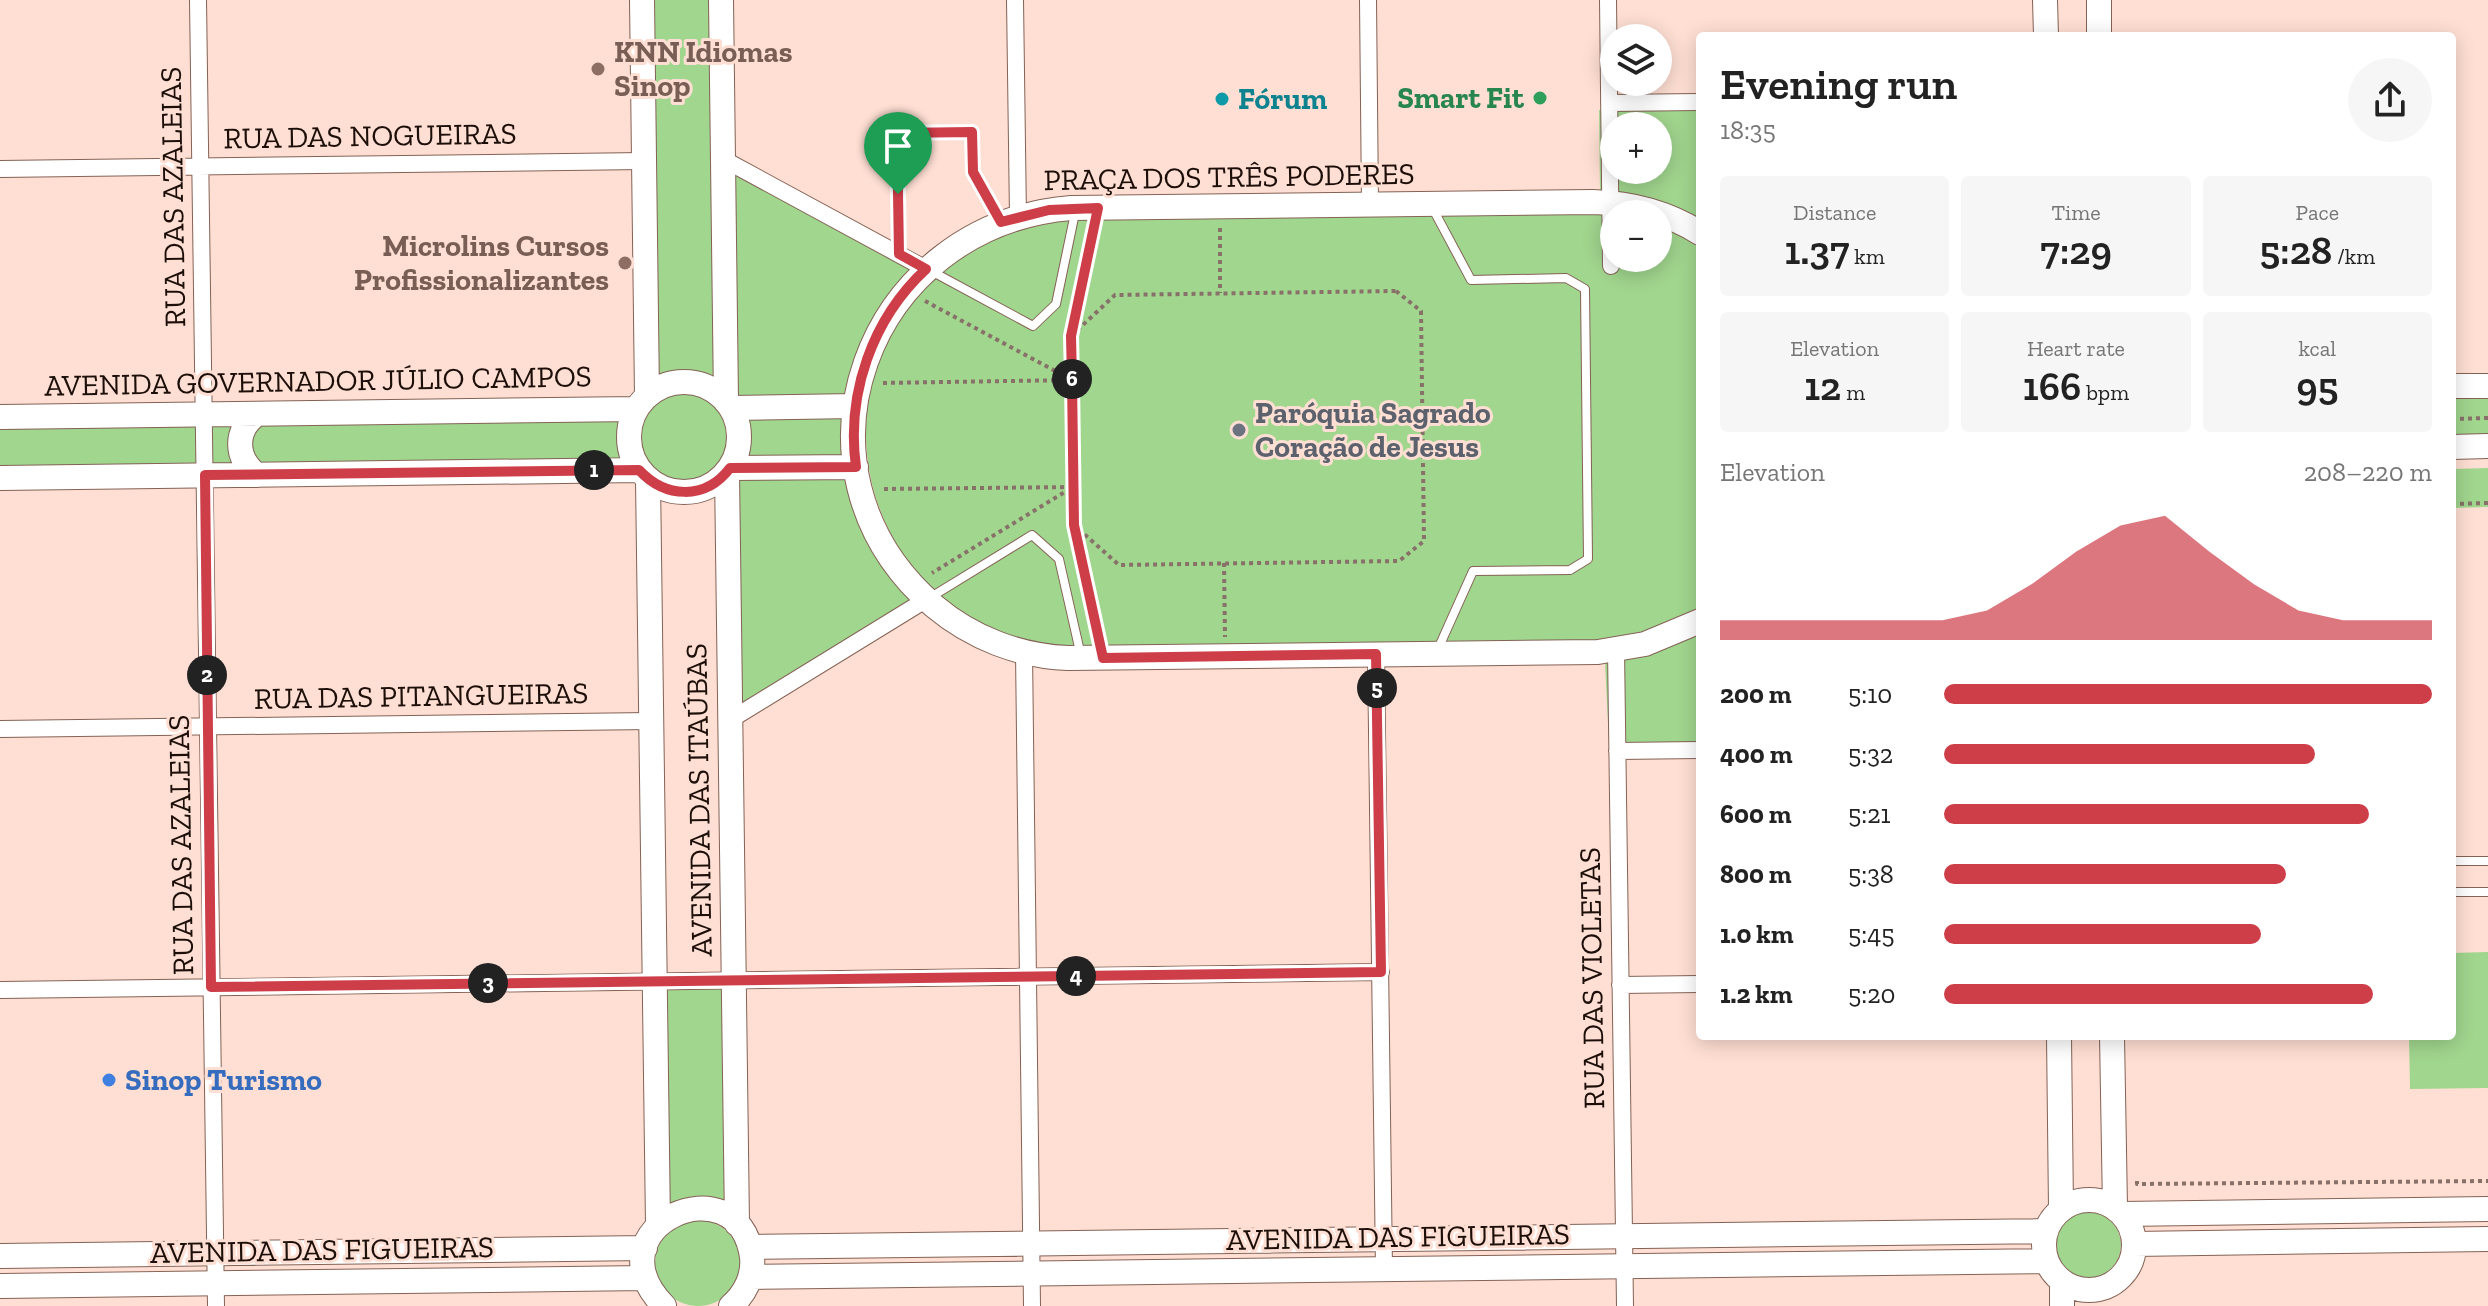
<!DOCTYPE html>
<meta charset="utf-8">
<style>
:root{--surface:#fff;--page:#f6f6f6;--text:#222;--muted:#767676;--accent:#ce3e49}
body{margin:0;font-family:"Zilla Slab",serif;background:var(--page);color:var(--text);height:100vh;display:flex;flex-direction:column;font-size:30px;white-space:nowrap}
*{box-sizing:border-box;margin:0}
p{font-size:26px;color:var(--muted)}
.icon{flex:none;width:44px;height:44px;fill:none;stroke:currentColor;stroke-width:2;stroke-linecap:round;stroke-linejoin:round}
.map{position:relative;flex:1;overflow:hidden}
.drawer{position:absolute;left:1696px;top:32px;width:760px;height:1008px;display:flex;flex-direction:column;background:var(--surface);border-radius:8px;box-shadow:0 4px 20px #0003}
.drawer>*{flex:none}
.buttons{position:absolute;left:1600px;top:24px;display:grid;gap:16px}
.buttons a{display:grid;place-items:center;width:72px;height:72px;border-radius:50%;background:var(--surface);box-shadow:0 4px 20px #0003;font-size:40px}
.pin{position:absolute;display:grid;place-items:center;width:68px;height:68px;color:#fff;margin:-82px -34px;border-radius:50% 50% 50% 0;rotate:-45deg;box-shadow:0 0 8px #0007}
.pin .icon{rotate:45deg}
.km{position:absolute;width:40px;height:40px;margin:-20px;border-radius:50%;background:#222;color:#fff;font-size:22px;line-height:40px;text-align:center}
.round{display:grid;place-items:center;flex:none;width:84px;height:84px;border-radius:42px;background:var(--page)}
.summary{display:flex;align-items:center;justify-content:space-between;height:136px;padding:0 24px}
h1{font-size:44px;font-weight:600;line-height:60px}
.stats{display:grid;grid-template-columns:repeat(3,1fr);gap:12px;height:136px;padding:8px 24px}
.stats div{display:grid;align-content:center;border-radius:8px;background:var(--page);text-align:center}
.stats b{font-size:40px;font-weight:600}
.stats small{font-size:22px;font-weight:400}
.stats p{font-size:22px}
.chart{height:224px;padding:16px 24px}
.chart p{display:flex;justify-content:space-between}
.chart svg{width:100%;height:144px;margin-top:8px;fill:var(--accent);opacity:.7}
ul{padding:0 24px;list-style:none;font-size:26px}
li{display:grid;grid-template-columns:128px 96px 1fr;align-items:center;height:60px}
li i{height:20px;border-radius:10px;background:var(--accent)}
.map>svg:first-child{display:block}
</style>
<div class="map">
<svg width="2488" height="1306" viewBox="0 0 2488 1306">
<rect width="100%" height="100%" fill="#ffdfd3"/>
<path fill="#a1d68e" fill-rule="evenodd" d="M 653,0 L 709,0 L 714,377 C 695,369 677,369 658,376 Z
M 1700,109 L 1700,220 L 1600,191 L 1599,110 ZM 1614,126 L 1658,126 L 1658,170 L 1614,170 Z
M 734,173 L 911,268 C 820,372 820,497 912,601 L 741,706 L 738,480 C 753,444 755,432 737,396 Z
M 1592,213 L 1614,214 L 1614,258 L 1658,258 L 1658,225 L 1700,246 L 1700,607 L 1642,634 L 1599,641 L 1055,647 C 1016,639 980,628 948,603 C 859,533 838,400 907,309 C 925,286 947,261 974,248 C 1009,230 1041,224 1079,219 Z
M640 437a44 44 0 1 1 88 0a44 44 0 1 1-88 0Z
M 2452,397 L 2488,397 L 2488,435 L 2452,436 Z
M 619,420 L 617,442 L 621,459 L 0,466 L 0,428 Z
M 2488,468 L 2488,507 L 2452,508 L 2452,469 Z
M 1700,633 L 1700,743 L 1609,744 L 1605,662 L 1649,654 Z
M 2488,952 L 2488,1088 L 2410,1089 L 2409,1036 L 2452,1036 L 2452,953 Z
M 666,988 L 722,988 L 726,1206 L 693,1198 L 669,1203 Z
M2055 1245a33 33 0 1 1 66 0a33 33 0 1 1-66 0Z
M655 1263a43 43 0 1 1 86 0a43 43 0 1 1-86 0Z"/>
<g fill="none" stroke-linecap="round" stroke-linejoin="round">
<defs>
<path id="lane" d="M 1433,209 L 1471,280 L 1566,278 L 1585,289 L 1588,559 L 1570,570 L 1473,571 L 1438,649
M 899,254 L 897,133 L 972,132 L 973,172 L 1001,222
M 933,272 L 1033,326 L 1056,304 L 1075,213
M 931,597 L 1032,535 L 1059,559 L 1081,656
M 2452,861 L 2488,861
M 2452,892 L 2488,892"/>
<path id="street" d="M 198,0 L 216,1306
M 1015,0 L 1018,217
M 1368,0 L 1370,204
M 1608,0 L 1611,266
M 1609,103 L 1700,102
M 723,159 L 926,269
M 0,169 L 644,161
M 1616,650 L 1625,1306
M 1024,652 L 1032,1306
M 1376,654 L 1384,1269
M 730,720 L 927,599
M 0,729 L 651,721
M 1617,751 L 1700,750
M 1620,985 L 1700,984
M 0,990 L 1381,972"/>
<path id="secondary" d="M 642,0 L 647,396
M 721,0 L 726,401
M 2045,0 L 2046,36
M 2099,0 L 2099,36
M 1700,233 C 1668,213 1631,203 1593,202 L 1071,208 C 866,225 775,469 934,606 C 972,638 1019,656 1068,658 L 1598,652 L 1645,644 L 1700,621
M629 437a55 55 0 1 1 110 0a55 55 0 1 1-110 0Z
M 2452,386 L 2488,386
M 731,408 L 855,406
M 257,414 C 234,430 235,458 257,475
M 0,417 L 636,409
M 2452,447 L 2488,446
M 730,468 L 856,467
M 727,473 L 737,1224
M 0,478 L 639,470
M 648,479 L 658,1225
M 2059,1036 L 2061,1209
M 2112,1036 L 2115,1208
M2044 1245a45 45 0 1 1 90 0a45 45 0 1 1-90 0Z
M 2122,1214 L 2488,1209
M 2134,1244 L 2488,1239
M 750,1247 L 2045,1231
M 0,1256 L 645,1248
M 751,1277 L 2046,1261
M 2062,1282 L 2062,1306
M 0,1286 L 645,1278
M 664,1306 C 587,1227 738,1159 752,1257 C 754,1276 745,1294 731,1306"/>
</defs>
<use href="#lane" stroke="#846255" stroke-width="10"/>
<use href="#street" stroke="#846255" stroke-width="18"/>
<use href="#secondary" stroke="#846255" stroke-width="26"/>
<path stroke="#877169" stroke-width="4" stroke-dasharray="4 4" stroke-linecap="butt" d="M 1220,228 L 1220,293
M 1396,291 L 1421,311 L 1424,541 L 1399,561 L 1119,565 L 1074,525 L 1071,336 L 1115,295 Z
M 1072,334 L 1094,229
M 883,383 L 1072,380 L 925,301
M 2452,419 L 2488,418
M 884,489 L 1073,487 L 932,573
M 2452,504 L 2488,503
M 1074,527 L 1099,636
M 1224,563 L 1225,637
M 2137,1181 L 2137,1184 L 2488,1181"/>
<use href="#lane" stroke="#fff" stroke-width="8"/>
<use href="#street" stroke="#fff" stroke-width="16"/>
<use href="#secondary" stroke="#fff" stroke-width="24"/>
</g>
<g fill="none" stroke-linecap="round" stroke-linejoin="round">
<defs>
<path id="route" d="M 972,132 L 973,172 L 1001,222 L 1049,210 L 1098,208 L 1071,336 L 1072,380 L 1074,525 L 1103,658 L 1376,654 L 1381,972 L 211,987 L 205,475 L 639,470 C 665,498 705,501 730,468 L 856,467 C 846,394 872,319 926,269 L 899,254 L 897,133 Z"/>
</defs>
<use href="#route" stroke="#fff" stroke-width="16"/>
<use href="#route" stroke="#ce3e49" stroke-width="10"/>
</g>
<g fill="#8d6e63" stroke="#ffdfd3" stroke-width="3">
<circle cx="598" cy="69" r="8"/>
<circle cx="625" cy="263" r="8"/>
</g>
<circle fill="#2e9e5b" stroke="#ffdfd3" stroke-width="3" cx="1540" cy="98" r="8"/>
<circle fill="#0f9aa8" stroke="#ffdfd3" stroke-width="3" cx="1222" cy="99" r="8"/>
<circle fill="#6b7280" stroke="#ffdfd3" stroke-width="3" cx="1239" cy="430" r="8"/>
<circle fill="#3f7fe0" stroke="#ffdfd3" stroke-width="3" cx="109" cy="1080" r="8"/>
<g text-anchor="middle" dominant-baseline="central" stroke-width="6" stroke-linejoin="round" paint-order="stroke">
<g font-size="30" font-weight="bold" fill="#785e54" stroke="#ffdfd3" text-anchor="start">
<text x="614" y="52">KNN Idiomas<tspan x="614" dy="34">Sinop</tspan></text>
<text x="609" y="246" text-anchor="end">Microlins Cursos<tspan x="609" dy="34">Profissionalizantes</tspan></text>
</g>
<g font-size="30" font-weight="bold" fill="#27864d" stroke="#ffdfd3" text-anchor="end">
<text x="1524" y="98">Smart Fit</text>
</g>
<g font-size="30" font-weight="bold" fill="#0d838f" stroke="#ffdfd3" text-anchor="start">
<text x="1238" y="99">Fórum</text>
</g>
<g font-size="30" fill="#1c0f0a" stroke="#ffdfd3">
<text transform="translate(370 136) rotate(-1)">RUA DAS NOGUEIRAS</text>
<text transform="translate(1229 177) rotate(-1)">PRAÇA DOS TRÊS PODERES</text>
<text transform="translate(173 197) rotate(-91)">RUA DAS AZALEIAS</text>
<text transform="translate(318 381) rotate(-1)">AVENIDA GOVERNADOR JÚLIO CAMPOS</text>
<text transform="translate(421 696) rotate(-1)">RUA DAS PITANGUEIRAS</text>
<text transform="translate(699 800) rotate(-91)">AVENIDA DAS ITAÚBAS</text>
<text transform="translate(181 845) rotate(-91)">RUA DAS AZALEIAS</text>
<text transform="translate(1592 978) rotate(-91)">RUA DAS VIOLETAS</text>
<text transform="translate(1398 1237) rotate(-1)">AVENIDA DAS FIGUEIRAS</text>
<text transform="translate(322 1250) rotate(-1)">AVENIDA DAS FIGUEIRAS</text>
</g>
<g font-size="30" font-weight="bold" fill="#5b616d" stroke="#ffdfd3" text-anchor="start">
<text x="1255" y="413">Paróquia Sagrado<tspan x="1255" dy="34">Coração de Jesus</tspan></text>
</g>
<g font-size="30" font-weight="bold" fill="#366cbe" stroke="#ffdfd3" text-anchor="start">
<text x="125" y="1080">Sinop Turismo</text>
</g>
</g>
</svg>
<div class="buttons">
<a><svg class="icon" aria-label="layers" viewBox="0 0 24 24"><path d="M12 4l9 5-9 5-9-5zM3 14l9 5 9-5"/></svg></a>
<a>+</a>
<a>−</a>
</div>
<div class="pin" style="left:898px;top:194px;background:#1e9e55"><svg class="icon" aria-label="arrive" viewBox="0 0 24 24"><path d="M6 21V4h12l-3 4 3 4H6"/></svg></div>
<b class="km" style="left:594px;top:470px">1</b>
<b class="km" style="left:207px;top:675px">2</b>
<b class="km" style="left:488px;top:983px">3</b>
<b class="km" style="left:1076px;top:976px">4</b>
<b class="km" style="left:1377px;top:688px">5</b>
<b class="km" style="left:1072px;top:379px">6</b>
<section class="drawer">
<div class="summary"><div><h1>Evening run</h1><p>18:35</p></div><a class="round"><svg class="icon" aria-label="share" viewBox="0 0 24 24"><path d="M12 15V3M7 8l5-5 5 5M5 13v7h14v-7"/></svg></a></div>
<div class="stats">
<div><p>Distance</p><b>1.37<small> km</small></b></div>
<div><p>Time</p><b>7:29</b></div>
<div><p>Pace</p><b>5:28<small> /km</small></b></div>
</div>
<div class="stats">
<div><p>Elevation</p><b>12<small> m</small></b></div>
<div><p>Heart rate</p><b>166<small> bpm</small></b></div>
<div><p>kcal</p><b>95</b></div>
</div>
<div class="chart"><p><span>Elevation</span>208–220 m</p>
<svg viewBox="0 0 160 44" preserveAspectRatio="none"><path d="M0 44V38L10 38L20 38L30 38L40 38L50 38L60 35L70 27L80 17L90 9L100 6L110 17L120 27L130 35L140 38L150 38L160 38V44z"/></svg>
</div>
<ul>
<li><b>200 m</b>5:10<i style="width:100%"></i></li>
<li><b>400 m</b>5:32<i style="width:76%"></i></li>
<li><b>600 m</b>5:21<i style="width:87%"></i></li>
<li><b>800 m</b>5:38<i style="width:70%"></i></li>
<li><b>1.0 km</b>5:45<i style="width:65%"></i></li>
<li><b>1.2 km</b>5:20<i style="width:88%"></i></li>
</ul>
</section>
</div>
